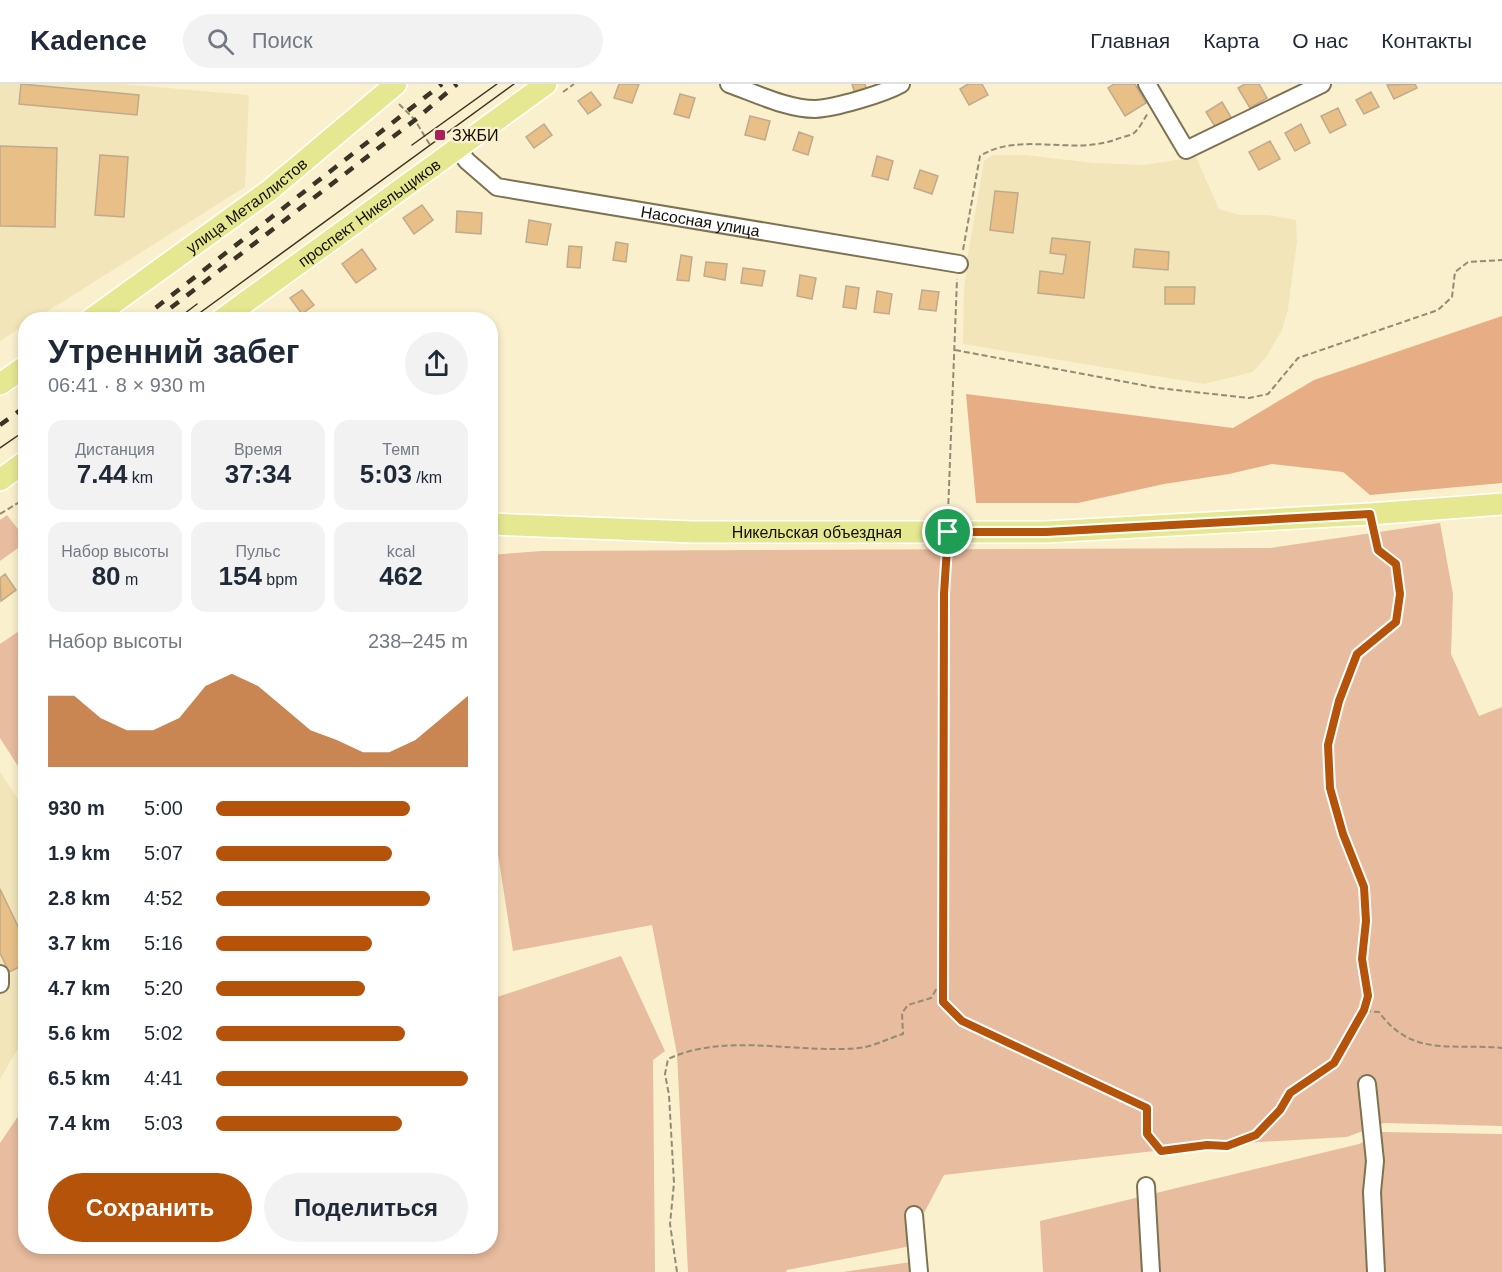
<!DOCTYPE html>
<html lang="ru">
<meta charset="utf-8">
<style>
:root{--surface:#fff;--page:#f2f2f3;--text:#1f2937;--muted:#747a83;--line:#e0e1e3;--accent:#b45309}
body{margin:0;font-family:Helvetica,sans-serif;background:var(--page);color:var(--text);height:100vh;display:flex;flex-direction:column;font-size:22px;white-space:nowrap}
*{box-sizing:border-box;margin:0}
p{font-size:20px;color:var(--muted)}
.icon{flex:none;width:33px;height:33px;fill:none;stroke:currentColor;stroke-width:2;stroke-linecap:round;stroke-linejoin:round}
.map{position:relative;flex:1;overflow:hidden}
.details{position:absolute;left:18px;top:228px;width:480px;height:942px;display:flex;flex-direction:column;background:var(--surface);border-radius:24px;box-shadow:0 3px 9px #0003}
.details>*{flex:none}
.pin{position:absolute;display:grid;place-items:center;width:51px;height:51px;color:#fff;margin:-26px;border:3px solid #fff;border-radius:50%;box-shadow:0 2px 6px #0007}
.round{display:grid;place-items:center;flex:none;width:63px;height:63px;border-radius:32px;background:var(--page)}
.summary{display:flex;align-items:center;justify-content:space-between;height:102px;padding:0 30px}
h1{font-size:33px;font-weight:700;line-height:45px}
.stats{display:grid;grid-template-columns:repeat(3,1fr);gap:9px;height:102px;padding:6px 30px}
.stats div{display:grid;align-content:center;border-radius:15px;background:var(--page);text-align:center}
.stats b{font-size:26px;font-weight:700}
.stats small{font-size:16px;font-weight:400}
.stats p{font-size:16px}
.chart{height:168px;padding:12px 30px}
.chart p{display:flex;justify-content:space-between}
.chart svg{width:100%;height:108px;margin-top:6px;fill:var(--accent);opacity:.7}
.primary-button{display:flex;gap:12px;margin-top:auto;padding:12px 30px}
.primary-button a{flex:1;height:69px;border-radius:36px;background:var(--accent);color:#fff;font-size:24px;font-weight:700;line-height:69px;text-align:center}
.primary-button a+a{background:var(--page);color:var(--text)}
ul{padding:0 30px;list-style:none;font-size:20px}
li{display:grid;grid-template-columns:96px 72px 1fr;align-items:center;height:45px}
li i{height:15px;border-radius:8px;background:var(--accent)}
header{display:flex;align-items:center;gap:36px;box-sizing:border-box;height:84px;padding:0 30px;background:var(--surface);border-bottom:2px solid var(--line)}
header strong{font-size:28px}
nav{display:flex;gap:33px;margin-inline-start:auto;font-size:21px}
.search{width:420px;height:54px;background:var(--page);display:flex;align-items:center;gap:15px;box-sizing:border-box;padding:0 21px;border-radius:33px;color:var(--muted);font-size:22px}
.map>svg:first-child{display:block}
</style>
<header>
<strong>Kadence</strong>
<div class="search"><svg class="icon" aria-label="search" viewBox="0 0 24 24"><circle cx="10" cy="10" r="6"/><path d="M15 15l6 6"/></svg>Поиск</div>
<nav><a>Главная</a><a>Карта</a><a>О нас</a><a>Контакты</a></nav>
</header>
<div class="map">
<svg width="1502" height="1188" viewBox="0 0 1502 1188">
<rect width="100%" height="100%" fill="#fbf0cd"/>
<path fill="#f2e5ba" d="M 0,0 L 121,0 L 249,11 L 245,103 L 35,235 L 26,236 L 25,241 L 0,257 Z
M 993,71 L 1025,71 L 1094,79 L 1144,81 L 1196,73 L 1219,125 L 1240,131 L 1268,131 L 1296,136 L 1297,157 L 1288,225 L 1282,246 L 1267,272 L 1253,288 L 1204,300 L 963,260 L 964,206 L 968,170 L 984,77 Z
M 0,688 L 20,718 L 26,732 L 25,953 L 0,995 Z"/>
<path fill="#e8bc9e" d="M 7,431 L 25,454 L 25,459 L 0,477 L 0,436 Z
M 1440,439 L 1453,510 L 1451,570 L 1479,632 L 1502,623 L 1502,1042 L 1384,1039 L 1347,1053 L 1207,1061 L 944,1091 L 906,1163 L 787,1186 L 786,1188 L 688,1188 L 677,970 L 652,841 L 513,867 L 491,725 L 490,471 L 542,467 L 1270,464 Z
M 25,543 L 25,693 L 0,654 L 0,560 Z
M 621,872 L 665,967 L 653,976 L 655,1188 L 0,1188 L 0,1059 L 25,1022 L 26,1162 L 490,1162 L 491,915 Z
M 1382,1048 L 1502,1050 L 1502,1188 L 1043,1188 L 1040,1137 L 1359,1060 Z
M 911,1178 L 913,1188 L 843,1188 Z"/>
<path fill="#e7ae86" d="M 1502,232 L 1502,399 L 1370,411 L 1343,388 L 1272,380 L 1229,390 L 1164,400 L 1078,419 L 976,419 L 966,310 L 1233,344 L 1314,296 Z"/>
<path fill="#e8bf87" stroke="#c0aa8d" stroke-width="1.5" d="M 21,0 L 139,11 L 137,31 L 19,20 Z
M 619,0 L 639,0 L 632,19 L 614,14 Z
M 852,0 L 865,0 L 867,7 L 855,10 Z
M 968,0 L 982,0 L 988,11 L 969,21 L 960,5 Z
M 1114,0 L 1135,0 L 1146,19 L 1125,32 L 1108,4 Z
M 1245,0 L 1259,0 L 1267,14 L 1250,24 L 1238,4 Z
M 1415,0 L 1417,4 L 1394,15 L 1387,1 Z
M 591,8 L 601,21 L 588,30 L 578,17 Z
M 1371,8 L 1379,23 L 1364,30 L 1356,16 Z
M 680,10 L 695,14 L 689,34 L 674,30 Z
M 1222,18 L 1232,35 L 1216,44 L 1206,28 Z
M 1338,24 L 1346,41 L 1330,49 L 1321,32 Z
M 750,32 L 770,37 L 765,56 L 745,51 Z
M 544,40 L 552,51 L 534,64 L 526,53 Z
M 1301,40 L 1310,59 L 1295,67 L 1285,49 Z
M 799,48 L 813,53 L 808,71 L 793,66 Z
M 1270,57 L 1280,75 L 1259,86 L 1249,68 Z
M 0,62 L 57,64 L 55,143 L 0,142 Z
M 100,71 L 128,73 L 124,133 L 95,131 Z
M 877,72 L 893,77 L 888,96 L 872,92 Z
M 920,86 L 938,92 L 932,110 L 914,104 Z
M 995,107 L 1018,109 L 1013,149 L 990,146 Z
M 422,121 L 433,136 L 414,150 L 403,134 Z
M 457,127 L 482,129 L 481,150 L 456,148 Z
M 529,136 L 551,140 L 547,161 L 526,158 Z
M 1052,154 L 1090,158 L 1084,214 L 1038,209 L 1040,187 L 1063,190 L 1066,171 L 1050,169 Z
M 616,158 L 628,160 L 626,178 L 613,176 Z
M 569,162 L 582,163 L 580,184 L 567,183 Z
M 362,165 L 376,185 L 356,199 L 342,180 Z
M 1135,165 L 1169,168 L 1168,186 L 1133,183 Z
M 681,171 L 692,173 L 689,197 L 677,196 Z
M 706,178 L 727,180 L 725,196 L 704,192 Z
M 743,184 L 765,187 L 762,202 L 741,199 Z
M 800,191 L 816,194 L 812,215 L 797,212 Z
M 846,202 L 859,204 L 856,225 L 843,223 Z
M 1165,203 L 1195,203 L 1194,220 L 1165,220 Z
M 302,206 L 314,221 L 302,230 L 290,214 Z
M 922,206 L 939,208 L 936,227 L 919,225 Z
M 877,207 L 892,210 L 889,230 L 874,228 Z
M 5,490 L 16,506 L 1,517 L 0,494 Z
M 0,805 L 26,859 L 26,880 L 9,888 L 0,869 Z"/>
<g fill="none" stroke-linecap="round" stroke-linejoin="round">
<defs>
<g id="minor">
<path d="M 729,0 C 755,9 787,25 815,25 C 835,24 883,10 901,0"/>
<path d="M 1147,0 L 1186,66 L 1322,0"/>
<path id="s1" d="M 458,65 L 467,77 L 497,103 L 959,180"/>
<path d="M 0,890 L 0,900"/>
<path d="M 1367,1000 L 1375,1077 L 1372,1108 L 1376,1188"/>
<path d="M 1146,1102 L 1151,1188"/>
<path d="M 914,1131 L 919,1188"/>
</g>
<g id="major">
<path id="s2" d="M 90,236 L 270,106 L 396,0"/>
<path id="s3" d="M 221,236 L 546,0"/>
<path d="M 0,300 L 26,282"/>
<path d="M 0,396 L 26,377"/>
<path id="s4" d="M 490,440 L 693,448 L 1046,448 L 1370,430 L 1502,420"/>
</g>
</defs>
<use href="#minor" stroke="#7d7353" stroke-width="20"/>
<use href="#major" stroke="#fff" stroke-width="24"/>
<path stroke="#938b73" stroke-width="2" stroke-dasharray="6 3" stroke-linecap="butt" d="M 563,8 L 574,0
M 399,20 L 415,36 L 430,61
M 963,166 L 980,72 C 1020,47 1073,72 1117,55 C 1122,53 1130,52 1134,49 C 1140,44 1144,35 1148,29
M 955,266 L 1158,304 L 1249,314 L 1268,310 L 1298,274 L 1438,226 L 1452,213 L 1455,188 L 1468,178 L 1502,176
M 948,429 L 957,195
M 0,430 L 26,414
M 943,896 L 943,918 L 962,937 L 1147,1024 L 1147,1050 L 1161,1067 L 1207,1061 L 1227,1062 L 1255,1051 L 1280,1026 L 1290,1009 L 1334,979 L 1364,926 L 1368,912 L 1362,875 L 1366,837 L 1364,803 L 1343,750 L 1330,704 L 1328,661 L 1339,617 L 1357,570 L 1396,538 L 1400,510 L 1396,480 L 1378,466 L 1374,448
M 1365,927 L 1379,928 C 1412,974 1453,959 1502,964
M 677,1188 L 670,1140 L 674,1099 L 669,1011 L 665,990 L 668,975 C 726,948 797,970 858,964 C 873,963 889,954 903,950 L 902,929 L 908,921 L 931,914 L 943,894 L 946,465"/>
<use href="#minor" stroke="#fff" stroke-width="16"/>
<use href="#major" stroke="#e5e891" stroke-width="21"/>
<path stroke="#3a3426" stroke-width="1.5" d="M 412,61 L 497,0
M 176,236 L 197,220
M 190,236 L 514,0
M 0,364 L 26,346"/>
<path stroke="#3a3426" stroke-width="4.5" stroke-dasharray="10 10" stroke-linecap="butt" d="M 140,236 L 442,0
M 155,236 L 415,36 L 457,0
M 0,341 L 26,322"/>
</g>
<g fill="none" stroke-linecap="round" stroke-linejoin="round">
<defs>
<path id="route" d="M 1370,430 L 1378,466 L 1396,480 L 1400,510 L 1396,538 L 1357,570 L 1339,617 L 1328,661 L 1330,704 L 1343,750 L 1364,803 L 1366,837 L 1362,875 L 1368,912 L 1364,926 L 1334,979 L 1290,1009 L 1280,1026 L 1256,1051 L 1227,1062 L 1207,1061 L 1161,1067 L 1147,1050 L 1147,1024 L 962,937 L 943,918 L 944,510 L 948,448 L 1046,448 Z"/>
</defs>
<use href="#route" stroke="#fff" stroke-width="12"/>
<use href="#route" stroke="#b45309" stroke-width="8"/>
</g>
<rect fill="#ac1f5c" stroke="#fbf0cd" stroke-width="2" x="434" y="45" width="12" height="12" rx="3"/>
<g text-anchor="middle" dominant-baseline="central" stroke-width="4.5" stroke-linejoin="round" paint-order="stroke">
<g font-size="16" fill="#120e04" stroke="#fbf0cd" text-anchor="start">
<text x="452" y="51">ЗЖБИ</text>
</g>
<g font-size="16" fill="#120e04" stroke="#fbf0cd">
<text stroke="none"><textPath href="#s2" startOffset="194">улица Металлистов</textPath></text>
<text stroke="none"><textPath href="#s3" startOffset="183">проспект Никельщиков</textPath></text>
<text stroke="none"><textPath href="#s1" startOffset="261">Насосная улица</textPath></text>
<text stroke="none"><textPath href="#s4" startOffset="327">Никельская объездная</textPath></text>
</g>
</g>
</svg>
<div class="pin" style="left:948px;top:448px;background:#1e9e55"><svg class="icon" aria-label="arrive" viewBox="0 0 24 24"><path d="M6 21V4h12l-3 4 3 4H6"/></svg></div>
<section class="details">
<div class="summary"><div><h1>Утренний забег</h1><p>06:41 · 8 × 930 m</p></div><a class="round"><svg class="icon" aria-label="share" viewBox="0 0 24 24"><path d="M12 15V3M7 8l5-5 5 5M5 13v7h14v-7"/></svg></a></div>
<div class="stats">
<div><p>Дистанция</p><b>7.44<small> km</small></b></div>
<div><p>Время</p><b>37:34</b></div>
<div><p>Темп</p><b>5:03<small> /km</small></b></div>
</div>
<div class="stats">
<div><p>Набор высоты</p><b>80<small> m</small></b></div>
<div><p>Пульс</p><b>154<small> bpm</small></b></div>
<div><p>kcal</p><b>462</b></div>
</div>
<div class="chart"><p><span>Набор высоты</span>238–245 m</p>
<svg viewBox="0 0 160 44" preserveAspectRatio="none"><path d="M0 44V15L10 15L20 24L30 29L40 29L50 24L60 11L70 6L80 11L90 20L100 29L110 33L120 38L130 38L140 33L150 24L160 15V44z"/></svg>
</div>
<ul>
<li><b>930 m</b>5:00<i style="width:77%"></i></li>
<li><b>1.9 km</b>5:07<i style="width:70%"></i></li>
<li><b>2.8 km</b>4:52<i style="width:85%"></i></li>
<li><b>3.7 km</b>5:16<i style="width:62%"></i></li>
<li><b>4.7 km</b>5:20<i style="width:59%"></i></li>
<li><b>5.6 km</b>5:02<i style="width:75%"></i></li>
<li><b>6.5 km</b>4:41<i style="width:100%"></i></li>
<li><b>7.4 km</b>5:03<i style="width:74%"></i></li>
</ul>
<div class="primary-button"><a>Сохранить</a><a>Поделиться</a></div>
</section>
</div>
